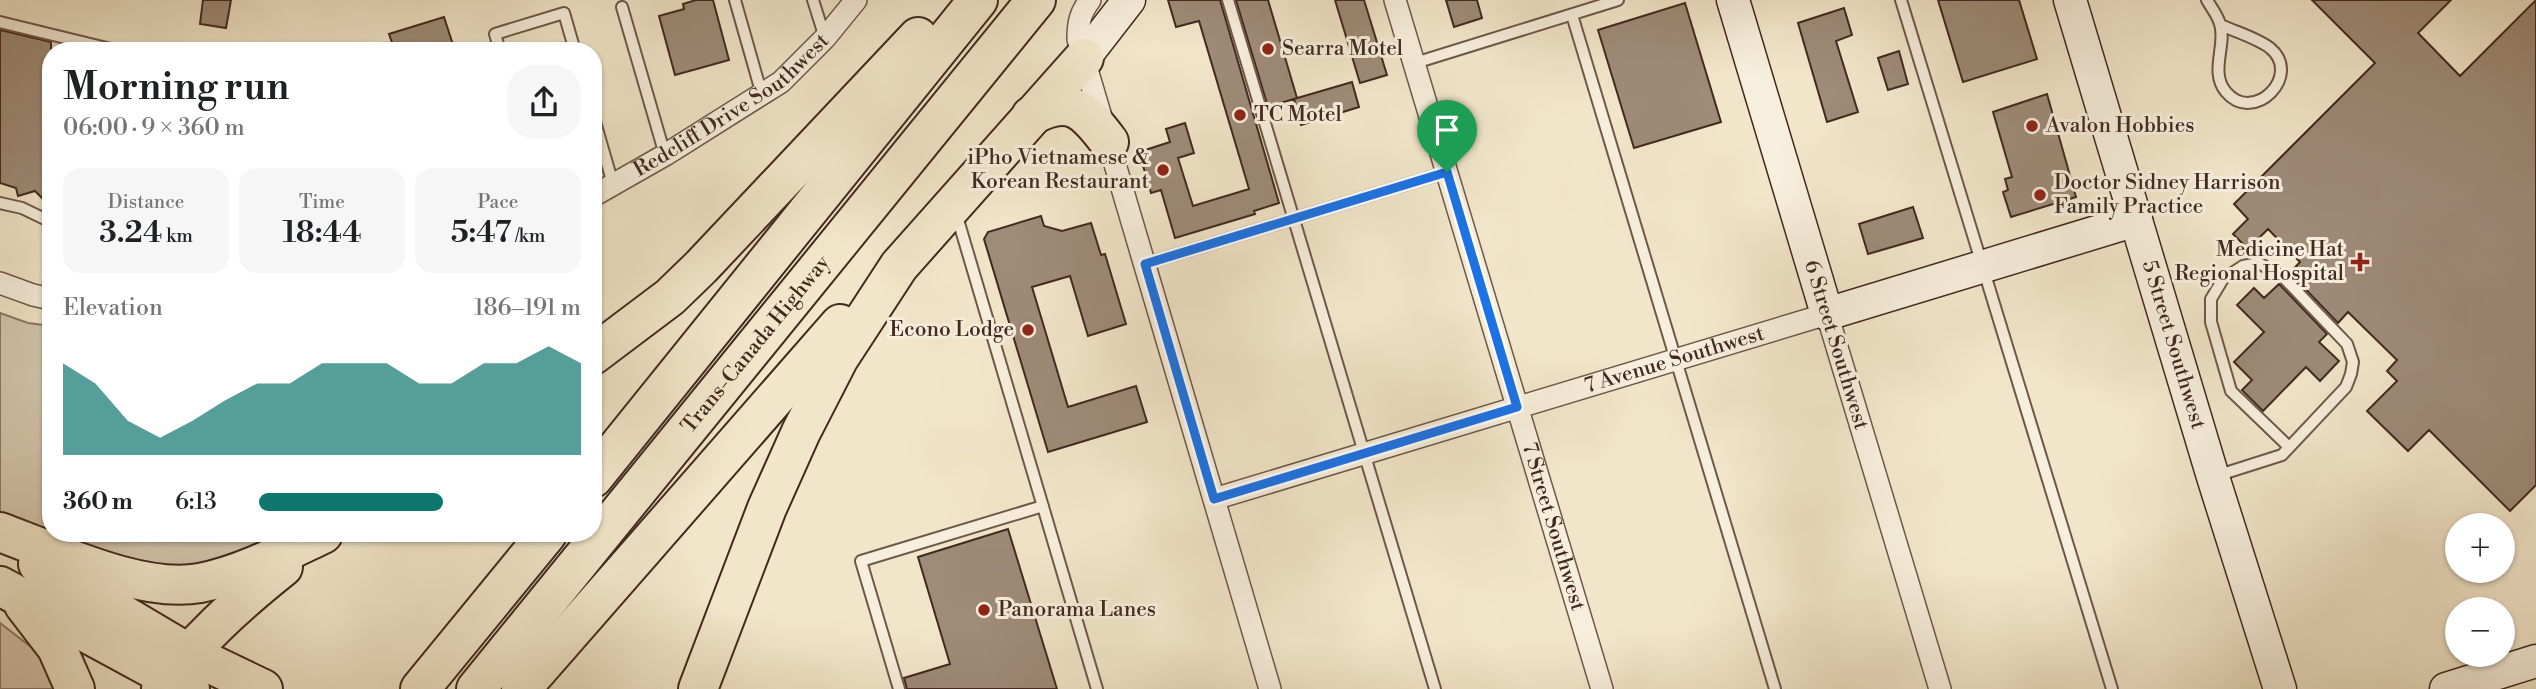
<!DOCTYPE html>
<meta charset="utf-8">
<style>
:root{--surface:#fff;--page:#f6f6f6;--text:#202124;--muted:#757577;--accent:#0f766e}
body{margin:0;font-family:"Libre Bodoni",serif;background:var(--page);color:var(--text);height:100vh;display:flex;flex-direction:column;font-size:26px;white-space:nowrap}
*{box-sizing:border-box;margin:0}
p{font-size:23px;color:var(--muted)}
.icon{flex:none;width:38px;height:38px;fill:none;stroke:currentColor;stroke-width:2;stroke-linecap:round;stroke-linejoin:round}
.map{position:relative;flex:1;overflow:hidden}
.side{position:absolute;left:42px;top:42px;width:560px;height:500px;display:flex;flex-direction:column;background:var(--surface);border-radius:28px;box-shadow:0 2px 5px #0004}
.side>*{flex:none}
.fabs{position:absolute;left:2445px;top:513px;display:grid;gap:14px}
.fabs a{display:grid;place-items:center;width:70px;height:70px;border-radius:50%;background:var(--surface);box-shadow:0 2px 5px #0004;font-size:35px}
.pin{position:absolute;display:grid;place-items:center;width:60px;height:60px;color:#fff;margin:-72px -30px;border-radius:50% 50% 50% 0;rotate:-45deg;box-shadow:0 0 7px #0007}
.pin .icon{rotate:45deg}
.round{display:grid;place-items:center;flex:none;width:74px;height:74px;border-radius:28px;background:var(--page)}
.overview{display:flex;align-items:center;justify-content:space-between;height:119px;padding:0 21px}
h1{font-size:38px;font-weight:600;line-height:52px}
.stats{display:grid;grid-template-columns:repeat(3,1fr);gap:10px;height:119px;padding:7px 21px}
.stats div{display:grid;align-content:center;border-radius:18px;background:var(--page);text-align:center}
.stats b{font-size:30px;font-weight:600}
.stats small{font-size:19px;font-weight:400}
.stats p{font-size:19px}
.chart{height:196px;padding:14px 21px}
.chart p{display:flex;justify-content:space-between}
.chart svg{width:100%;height:126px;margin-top:7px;fill:var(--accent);opacity:.7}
ul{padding:0 21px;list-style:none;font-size:23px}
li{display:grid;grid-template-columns:112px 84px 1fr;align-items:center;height:52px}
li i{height:18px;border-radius:9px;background:var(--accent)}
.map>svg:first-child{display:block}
</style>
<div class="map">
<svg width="2536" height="689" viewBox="0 0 2536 689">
<rect width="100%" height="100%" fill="#f2e6ca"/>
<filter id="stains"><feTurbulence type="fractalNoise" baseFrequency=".00286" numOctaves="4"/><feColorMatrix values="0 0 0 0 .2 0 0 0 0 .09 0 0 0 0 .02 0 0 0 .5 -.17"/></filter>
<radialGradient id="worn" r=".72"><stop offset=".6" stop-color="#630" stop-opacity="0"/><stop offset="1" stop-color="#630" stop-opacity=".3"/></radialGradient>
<path fill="#d4c6ad" stroke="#8b7866" stroke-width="2" d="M 0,313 L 28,323 L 51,326 L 51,534 L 291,534 L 178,581 L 33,531 L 0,513 Z
M 0,623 L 44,657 L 62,689 L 0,689 Z"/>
<path fill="#9e8b78" stroke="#422920" stroke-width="2" d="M 203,0 L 231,0 L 226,28 L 200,24 Z
M 696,0 L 713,0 L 729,60 L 675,75 L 659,16 L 684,9 L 683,4 Z
M 1168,0 L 1220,0 L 1279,203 L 1254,211 L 1255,214 L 1175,238 L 1161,190 L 1151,193 L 1139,152 L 1170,142 L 1166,129 L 1185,123 L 1194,153 L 1178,158 L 1193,206 L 1249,189 L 1199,21 L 1176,27 Z
M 1236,0 L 1268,0 L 1297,98 L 1268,107 Z
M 1335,0 L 1364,0 L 1387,75 L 1360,83 Z
M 1446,0 L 1477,0 L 1482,18 L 1454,27 Z
M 1938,0 L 2019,0 L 2037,59 L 1963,82 Z
M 2312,0 L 2451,0 L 2418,33 L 2460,76 L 2536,0 L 2536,485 L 2510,511 L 2429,430 L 2408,451 L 2367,411 L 2397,381 L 2387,371 L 2397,360 L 2348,312 L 2338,323 L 2290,273 L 2300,262 L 2268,229 L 2248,249 L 2233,234 L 2248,219 L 2234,204 L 2375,63 Z
M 1685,3 L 1721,122 L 1634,148 L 1598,30 Z
M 1844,8 L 1852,35 L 1836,41 L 1858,112 L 1827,122 L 1798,23 Z
M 444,17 L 455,51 L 395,51 L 389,34 Z
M 0,30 L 51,42 L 51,207 L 35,191 L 18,196 L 16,188 L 0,183 Z
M 1899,51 L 1908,84 L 1888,90 L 1878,58 Z
M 1352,82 L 1359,107 L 1301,125 L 1294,99 Z
M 2047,94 L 2076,197 L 2011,217 L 2003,192 L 2008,190 L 2005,179 L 2012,177 L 1993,112 Z
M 1913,207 L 1923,238 L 1868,254 L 1859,224 Z
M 1041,216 L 1044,226 L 1062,231 L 1091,223 L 1101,255 L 1105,254 L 1126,324 L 1088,336 L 1070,276 L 1032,287 L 1068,407 L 1136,386 L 1147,422 L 1048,452 L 984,239 L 988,232 Z
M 2279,284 L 2327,334 L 2319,342 L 2339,361 L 2320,381 L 2306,367 L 2263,411 L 2242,390 L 2252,380 L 2234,362 L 2264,332 L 2237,305 L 2254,288 L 2264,298 Z
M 1008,529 L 1057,689 L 907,689 L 904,678 L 950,664 L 918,557 Z"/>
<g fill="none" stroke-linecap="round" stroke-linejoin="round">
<defs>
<path id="lane" d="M 735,0 L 762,95
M 813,0 L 825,38
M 1228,0 L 1435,689
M 1901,0 L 2112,689
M 2207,0 C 2211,7 2218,16 2220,24 C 2227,45 2209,72 2226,92 C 2254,125 2303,75 2270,48 C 2257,38 2236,32 2221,25
M 622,7 L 665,155
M 1572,15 L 1775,689
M 0,22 L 119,51
M 500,51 L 495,34 L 564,13 L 575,51
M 1415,63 L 1618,0
M 593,115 L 613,184
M 0,203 L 22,208 L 51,222
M 956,213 L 1097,689
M 1145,264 L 1447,172
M 2216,476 L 2282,455 L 2346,387 L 2351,374 L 2353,362 L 2347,344 L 2284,278 L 2259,263 L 2243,266 L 2223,279 L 2211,299 L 2211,322 L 2231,391 L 2289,447
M 899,689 L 861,561 L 1043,506"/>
<g id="street">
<path d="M 1090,0 C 1080,13 1078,23 1078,39 L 1270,689"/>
<path id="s1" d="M 1395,0 L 1602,689"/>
<path id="s2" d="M 593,196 L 665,155 L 781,82 L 825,38 L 856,0"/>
<path d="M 0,283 L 33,295 L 51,299"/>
<path id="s3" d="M 1214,499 L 1827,314 L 1940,689"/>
</g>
<g id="secondary">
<path d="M 1733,0 L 1827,314 L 2136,220"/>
<path id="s4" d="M 2070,0 L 2213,477 L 2280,689"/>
<path d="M 1084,58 L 1129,0"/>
<path d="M 2446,689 L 2536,661"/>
</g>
<g id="highway">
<path d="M 1031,116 C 1070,94 1085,110 1109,142"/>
<path d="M 593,355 L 670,297 L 701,267 L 918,37"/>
<path d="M 593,478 L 978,0"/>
<path d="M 0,532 C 55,552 141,594 200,583 C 244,574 283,553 323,534"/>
<path d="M 38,564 L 188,653 L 263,689"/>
<path d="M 0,586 L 190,689"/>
<path d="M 24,605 L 57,648 L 75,689"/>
<path d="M 161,689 C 194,642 238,603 283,567"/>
<path d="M 420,689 L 547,534"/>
<path id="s5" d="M 476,689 L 1036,0"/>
<path d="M 521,689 L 840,324"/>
<path d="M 698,689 L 767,508 L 801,432 L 839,358 L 899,266 L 1084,58"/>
</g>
</defs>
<use href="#lane" stroke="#6e584a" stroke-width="14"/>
<use href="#street" stroke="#6e584a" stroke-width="24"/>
<use href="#secondary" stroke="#422920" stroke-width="35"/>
<use href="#highway" stroke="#422920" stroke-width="42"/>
<use href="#lane" stroke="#f7efdd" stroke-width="10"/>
<use href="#street" stroke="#f7efdd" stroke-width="21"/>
<use href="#secondary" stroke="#f7efdd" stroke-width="32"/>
<use href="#highway" stroke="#f2e6ca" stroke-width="38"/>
</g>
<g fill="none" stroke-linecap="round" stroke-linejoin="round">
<defs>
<path id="route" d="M 1447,172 L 1517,407 L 1214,499 L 1145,264 Z"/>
</defs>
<use href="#route" stroke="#fff" stroke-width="14"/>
<use href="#route" stroke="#1a73e8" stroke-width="9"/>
</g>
<g fill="#8f2418" stroke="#f7efdd" stroke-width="2.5">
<circle cx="1268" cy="49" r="7"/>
<circle cx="1240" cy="115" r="7"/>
<circle cx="2032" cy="126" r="7"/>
<circle cx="1163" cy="170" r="7"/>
<circle cx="2040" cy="195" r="7"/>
<path d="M2356.5 251.5h7v7h7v7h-7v7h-7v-7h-7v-7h7z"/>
<circle cx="1028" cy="330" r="7"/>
<circle cx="984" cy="610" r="7"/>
</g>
<g text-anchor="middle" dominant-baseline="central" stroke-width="6" stroke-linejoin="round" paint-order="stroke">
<g font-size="21" fill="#422920" stroke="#f7efdd" text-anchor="start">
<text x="1282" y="49">Searra Motel</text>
<text x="1254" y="115">TC Motel</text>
<text x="2046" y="126">Avalon Hobbies</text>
<text x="1149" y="158" text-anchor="end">iPho Vietnamese &amp;<tspan x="1149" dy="24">Korean Restaurant</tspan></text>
<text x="2054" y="183">Doctor Sidney Harrison<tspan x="2054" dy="24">Family Practice</tspan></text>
<text x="2344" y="250" text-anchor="end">Medicine Hat<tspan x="2344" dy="24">Regional Hospital</tspan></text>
<text x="1014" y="330" text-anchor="end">Econo Lodge</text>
<text x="998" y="610">Panorama Lanes</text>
</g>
<g font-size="21" fill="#422920" stroke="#f7efdd">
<text stroke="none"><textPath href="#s2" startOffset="166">Redcliff Drive Southwest</textPath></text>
<text stroke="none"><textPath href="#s5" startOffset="444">Trans-Canada Highway</textPath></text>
<text transform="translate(1836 345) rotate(73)">6 Street Southwest</text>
<text stroke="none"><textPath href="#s4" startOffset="360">5 Street Southwest</textPath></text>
<text stroke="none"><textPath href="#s3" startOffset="481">7 Avenue Southwest</textPath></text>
<text stroke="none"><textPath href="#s1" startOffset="550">7 Street Southwest</textPath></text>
</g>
</g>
<rect width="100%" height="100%" filter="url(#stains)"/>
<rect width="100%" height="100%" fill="url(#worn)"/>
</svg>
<div class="fabs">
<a>+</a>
<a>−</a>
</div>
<div class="pin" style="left:1447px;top:172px;background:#1e9e55"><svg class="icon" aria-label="arrive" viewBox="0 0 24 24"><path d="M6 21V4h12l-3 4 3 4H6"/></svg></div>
<section class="side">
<div class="overview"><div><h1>Morning run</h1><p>06:00 · 9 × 360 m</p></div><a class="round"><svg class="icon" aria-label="share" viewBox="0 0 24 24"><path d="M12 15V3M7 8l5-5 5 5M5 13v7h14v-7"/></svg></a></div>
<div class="stats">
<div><p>Distance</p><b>3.24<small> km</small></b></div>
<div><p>Time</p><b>18:44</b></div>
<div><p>Pace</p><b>5:47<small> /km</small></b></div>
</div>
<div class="chart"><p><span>Elevation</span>186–191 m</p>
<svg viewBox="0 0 160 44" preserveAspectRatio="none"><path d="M0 44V12L10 19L20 32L30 38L40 32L50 25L60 19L70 19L80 12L90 12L100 12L110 19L120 19L130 12L140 12L150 6L160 12V44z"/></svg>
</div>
<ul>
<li><b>360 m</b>6:13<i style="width:57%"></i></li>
</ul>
</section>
</div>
